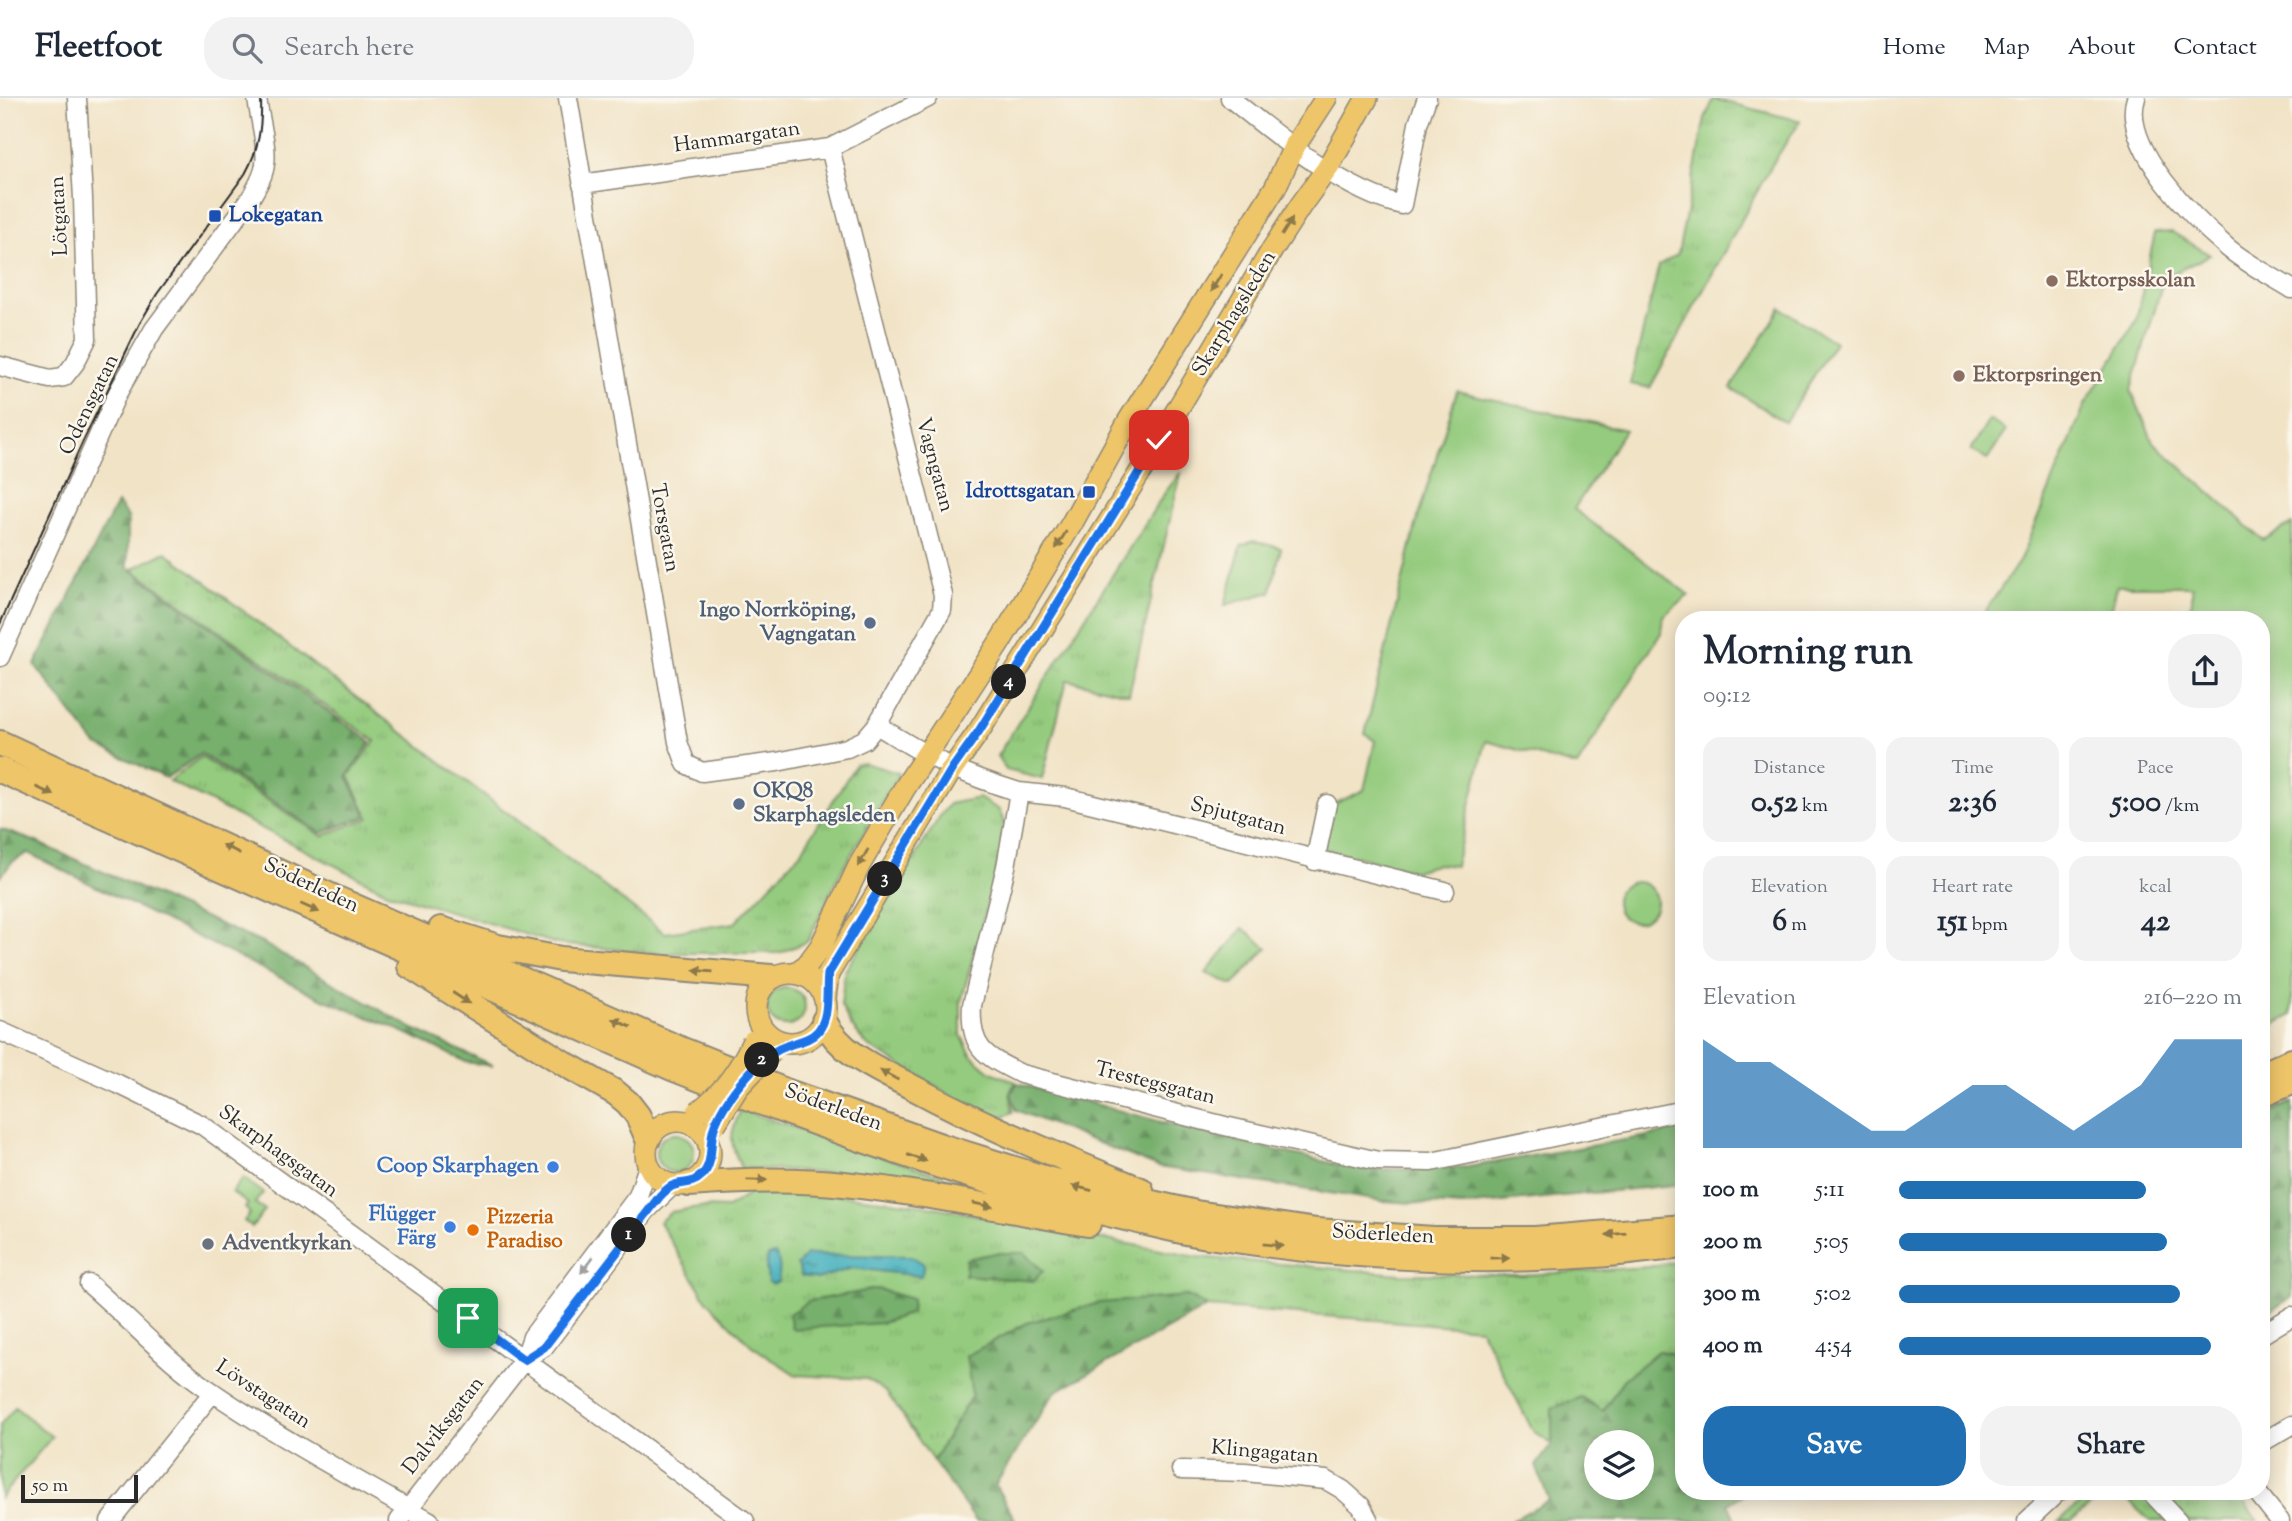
<!DOCTYPE html>
<meta charset="utf-8">
<style>
:root{--surface:#fff;--page:#f2f2f3;--text:#1f2937;--muted:#747a83;--line:#e0e1e3;--accent:#1f6fb2}
body{margin:0;font-family:"Sorts Mill Goudy",serif;background:var(--page);color:var(--text);height:100vh;display:flex;flex-direction:column;font-size:26px;white-space:nowrap}
*{box-sizing:border-box;margin:0}
p{font-size:23px;color:var(--muted)}
.icon{flex:none;width:38px;height:38px;fill:none;stroke:currentColor;stroke-width:2;stroke-linecap:round;stroke-linejoin:round}
.map{position:relative;flex:1;overflow:hidden}
.drawer{position:absolute;left:1675px;top:513px;width:595px;height:889px;display:flex;flex-direction:column;background:var(--surface);border-radius:28px;box-shadow:0 4px 18px #0003}
.drawer>*{flex:none}
.buttons{position:absolute;left:1584px;top:1332px;display:grid;gap:14px}
.buttons a{display:grid;place-items:center;width:70px;height:70px;border-radius:50%;background:var(--surface);box-shadow:0 4px 18px #0003;font-size:35px}
.scale{position:absolute;left:21px;bottom:18px;width:117px;box-sizing:border-box;padding-left:7px;border:4px solid #2b2b2b;border-top:0;font-size:19px;line-height:24px;white-space:nowrap;color:#2b2b2b;-webkit-text-stroke:5px #fbf7ec;paint-order:stroke}
.pin{position:absolute;display:grid;place-items:center;width:60px;height:60px;color:#fff;margin:-30px;border-radius:14px;box-shadow:0 4px 10px #0006}
.km{position:absolute;width:35px;height:35px;margin:-18px;border-radius:50%;background:#222;color:#fff;font-size:19px;line-height:35px;text-align:center}
.round{display:grid;place-items:center;flex:none;width:74px;height:74px;border-radius:28px;background:var(--page)}
.overview{display:flex;align-items:center;justify-content:space-between;height:119px;padding:0 28px}
h1{font-size:38px;font-weight:700;line-height:52px}
.figures{display:grid;grid-template-columns:repeat(3,1fr);gap:10px;height:119px;padding:7px 28px}
.figures div{display:grid;align-content:center;border-radius:18px;background:var(--page);text-align:center}
.figures b{font-size:30px;font-weight:700}
.figures small{font-size:19px;font-weight:400}
.figures p{font-size:19px}
.chart{height:196px;padding:14px 28px}
.chart p{display:flex;justify-content:space-between}
.chart svg{width:100%;height:126px;margin-top:7px;fill:var(--accent);opacity:.7}
.button{display:flex;gap:14px;margin-top:auto;padding:14px 28px}
.button a{flex:1;height:80px;border-radius:28px;background:var(--accent);color:#fff;font-size:28px;font-weight:700;line-height:80px;text-align:center}
.button a+a{background:var(--page);color:var(--text)}
ul{padding:0 28px;list-style:none;font-size:23px}
li{display:grid;grid-template-columns:112px 84px 1fr;align-items:center;height:52px}
li i{height:18px;border-radius:9px;background:var(--accent)}
header{display:flex;align-items:center;gap:42px;box-sizing:border-box;height:98px;padding:0 35px;background:var(--surface);border-bottom:2px solid var(--line)}
header strong{font-size:33px}
nav{display:flex;gap:38px;margin-inline-start:auto;font-size:24px}
.search{width:490px;height:63px;background:var(--page);display:flex;align-items:center;gap:18px;box-sizing:border-box;padding:0 24px;border-radius:28px;color:var(--muted);font-size:26px}
.map>svg:first-child{display:block}
</style>
<header>
<strong>Fleetfoot</strong>
<div class="search"><svg class="icon" aria-label="search" viewBox="0 0 24 24"><circle cx="10" cy="10" r="6"/><path d="M15 15l6 6"/></svg>Search here</div>
<nav><a>Home</a><a>Map</a><a>About</a><a>Contact</a></nav>
</header>
<div class="map">
<svg width="2292" height="1423" viewBox="0 0 2292 1423">
<defs>
<pattern id="grass-tufts" width="24" height="20" patternUnits="userSpaceOnUse" patternTransform="scale(1.75)"><rect width="24" height="20" fill="#94cb7e"/><path d="M3 7l-1-3M5 7V3M7 7l1-3M15 17l-1-3M17 17v-4M19 17l1-3" fill="none" stroke="#80ae6d"/></pattern>
<pattern id="forest-firs" width="22" height="20" patternUnits="userSpaceOnUse" patternTransform="scale(1.75)"><rect width="22" height="20" fill="#77af6d"/><path d="M5 1l3.5 6h-7zM16 11l3.5 6h-7z" fill="#628f5a"/></pattern>
<pattern id="water-ripples" width="26" height="14" patternUnits="userSpaceOnUse" patternTransform="scale(1.75)"><rect width="26" height="14" fill="#3faebc"/><path d="M2 4q2-2 4 0t4 0M15 11q2-2 4 0t4 0" fill="none" stroke="#358e99"/></pattern>
</defs>
<rect width="100%" height="100%" fill="#fbf7ec"/>
<filter id="ink" filterUnits="userSpaceOnUse"><feTurbulence type="fractalNoise" baseFrequency=".0143" numOctaves="2"/><feDisplacementMap in="SourceGraphic" scale="14" xChannelSelector="R" yChannelSelector="G"/><feConvolveMatrix kernelMatrix="1 2 1 2 8 2 1 2 1" color-interpolation-filters="sRGB"/></filter>
<filter id="wash" filterUnits="userSpaceOnUse"><feTurbulence type="fractalNoise" baseFrequency=".00686" numOctaves="4" result="noise"/><feDisplacementMap in="SourceGraphic" scale="28" xChannelSelector="R" yChannelSelector="G"/><feGaussianBlur stdDeviation="1.57" result="paint"/><feColorMatrix in="noise" values="0 0 0 0 0 0 0 0 0 0 0 0 0 0 0 0 0 1.4 0 .05"/><feComposite in="paint" operator="in"/></filter>
<g filter="url(#wash)">
<rect width="100%" height="100%" fill="#f1e3c6"/>
<path fill="url(#grass-tufts)" stroke="#607b54" stroke-width="2" fill-rule="evenodd" d="M 1714,1 L 1800,23 L 1770,70 L 1650,290 L 1630,286 L 1659,168 L 1678,156 L 1705,20 Z
M 1181,374 L 1129,596 L 1067,582 L 1042,681 L 1006,672 L 997,658 L 1164,396 Z
M 166,454 L 665,835 L 735,825 L 801,754 L 856,666 L 864,665 L 899,675 L 838,779 L 808,843 L 780,855 L 656,855 L 557,846 L 387,794 L 169,683 L 201,659 L 322,738 L 369,720 L 349,678 L 375,643 L 132,471 Z
M 979,700 L 999,712 L 1007,732 L 961,904 L 961,937 L 972,958 L 991,974 L 1016,984 L 1010,994 L 1013,1014 L 998,1021 L 963,1005 L 867,947 L 851,928 L 841,907 L 845,873 L 940,718 L 949,706 Z
M 741,1012 L 958,1083 L 955,1090 L 860,1077 L 741,1070 C 730,1043 728,1038 741,1012 Z
M 753,1093 L 823,1095 L 924,1107 L 1197,1159 L 1400,1176 L 1524,1177 L 1648,1169 L 1683,1163 L 1683,1258 L 1658,1253 L 1623,1282 L 1603,1313 L 1552,1346 L 1533,1333 L 1480,1230 L 1207,1209 L 1187,1198 L 972,1297 L 933,1363 L 887,1295 L 867,1281 L 796,1277 L 752,1248 L 707,1203 L 659,1124 L 671,1114 L 699,1109 L 728,1110 ZM 924,1166 L 920,1178 L 852,1170 L 817,1181 L 798,1167 Z
M 2095,1393 L 2109,1393 L 2071,1423 L 2059,1423 Z
M 2118,1393 L 2140,1393 L 2168,1423 L 2150,1423 Z
M 2161,1393 L 2235,1393 L 2258,1423 L 2188,1423 Z"/>
<path fill="url(#forest-firs)" stroke="#516d4c" stroke-width="2" fill-rule="evenodd" d="M 117,405 L 128,419 L 128,470 L 371,644 L 347,678 L 367,718 L 321,735 L 201,656 L 166,680 L 95,646 L 35,567 Z
M 0,731 L 34,743 L 264,846 L 414,931 L 493,968 L 466,964 L 393,929 L 323,901 L 28,755 L 12,764 L 0,779 Z
M 1017,985 L 1195,1033 L 1361,1072 L 1468,1069 L 1665,1035 L 1683,1027 L 1683,1086 L 1463,1108 L 1382,1103 L 1158,1069 L 1016,1012 L 1011,995 Z
M 2292,1004 L 2292,1199 L 2261,1219 L 2261,1018 Z
M 995,1155 L 1024,1155 L 1043,1173 L 1033,1183 L 965,1177 L 966,1161 Z
M 877,1191 L 912,1201 L 911,1215 L 882,1225 L 792,1231 L 789,1216 L 809,1203 Z
M 1187,1198 L 1207,1209 L 1055,1294 L 995,1387 L 1016,1423 L 976,1423 L 933,1363 L 972,1297 L 966,1258 L 1027,1225 L 1099,1205 Z
M 1658,1253 L 1683,1258 L 1684,1393 L 1745,1393 L 1746,1395 L 1728,1406 L 1736,1423 L 1511,1423 L 1549,1402 L 1536,1368 L 1552,1346 L 1552,1310 L 1581,1299 L 1603,1313 L 1623,1282 ZM 1596,1344 L 1642,1344 L 1642,1390 L 1596,1390 Z"/>
<path fill="#94cb7e" stroke="#607b54" stroke-width="2" d="M 2172,134 L 2210,157 L 2164,180 L 2131,292 L 2153,344 L 2263,442 L 2292,426 L 2292,917 L 2261,934 L 2261,674 L 2266,667 L 2261,663 L 2261,522 L 2183,521 L 2192,504 L 2192,488 L 2117,488 L 2109,521 L 1980,521 L 2020,462 L 2085,307 L 2136,223 L 2155,135 Z
M 1781,210 L 1835,244 L 1785,324 L 1731,290 Z
M 1457,293 L 1625,332 L 1574,411 L 1689,497 L 1663,518 L 1661,535 L 1577,668 L 1486,643 L 1455,768 L 1438,766 L 1415,773 L 1321,750 L 1334,706 L 1364,692 L 1375,643 L 1365,636 L 1419,415 Z
M 1989,322 L 2006,332 L 1987,362 L 1971,352 Z
M 1253,443 L 1281,450 L 1271,494 L 1225,507 L 1241,448 Z
M1616 804a20 20 0 1 1 40 0a20 20 0 1 1-40 0Z
M 1243,830 L 1267,850 L 1233,887 L 1206,875 Z
M767 909a19 19 0 1 1 38 0a19 19 0 1 1-38 0Z
M656 1055a19 19 0 1 1 38 0a19 19 0 1 1-38 0Z
M 243,1080 L 263,1095 L 255,1105 L 265,1112 L 252,1129 L 244,1123 L 250,1115 L 245,1110 L 248,1106 L 232,1094 Z
M 15,1309 L 52,1339 L 0,1400 L 0,1327 Z"/>
<path fill="url(#water-ripples)" stroke="#356c74" stroke-width="2" d="M 775,1156 C 781,1165 780,1173 778,1183 L 773,1186 L 768,1184 L 766,1167 L 768,1158 Z
M 806,1157 L 911,1158 L 924,1166 L 921,1178 L 852,1170 L 817,1181 L 801,1178 L 798,1167 Z"/>
</g>
<g filter="url(#ink)">
<g fill="none" stroke-linecap="round" stroke-linejoin="round">
<defs>
<path id="minor" d="M 568,0 L 678,644 L 686,666 L 702,674 L 777,664 L 847,650 L 864,642 L 877,627
M 1230,0 C 1276,37 1344,94 1402,107 L 1418,26 L 1427,0
M 2136,0 C 2120,48 2195,122 2228,150 C 2247,166 2271,178 2292,191
M 830,50 L 943,497 L 942,512 L 877,627 C 925,658 963,677 1019,694 L 1006,769 L 972,907 C 969,951 985,958 1021,976 L 1225,1028 L 1378,1063 L 1431,1064 L 1684,1012
M 582,86 L 830,50 L 928,0
M 0,268 L 50,281 L 64,279 L 75,265 L 87,241 L 83,100 L 77,0
M 0,559 L 117,296 L 154,231 L 250,101 C 256,90 264,78 265,66 C 268,49 259,19 257,0
M 1019,694 L 1065,699 L 1445,793
M 1315,763 L 1327,706
M 0,933 L 118,986 L 202,1027 L 745,1423
M 89,1186 C 131,1222 167,1264 214,1295 C 283,1342 357,1382 430,1423
M 2261,1237 L 2292,1218
M 524,1262 L 544,1249 L 646,1113 L 673,1087
M 2261,1345 L 2292,1327
M 1181,1372 L 1245,1374 L 1326,1382 L 1343,1392 L 1361,1408 L 1369,1423
M 2150,1393 L 2178,1423
M 2256,1393 L 2280,1423
M 110,1423 L 213,1294
M 399,1423 L 524,1262 L 532,1239 L 638,1098 L 648,1068
M 2027,1423 L 2059,1393"/>
<path id="major" d="M 797,874 L 807,867 L 821,848 L 860,766 L 904,691 L 998,547 L 1072,425 L 1128,324 L 1275,90 L 1294,49 L 1326,0
M756 910a35 35 0 1 1 70 0a35 35 0 1 1-70 0Z
M 825,900 L 828,876 L 952,671 L 979,633 L 1142,371 L 1272,152 L 1301,107 L 1327,71 L 1367,0
M646 1055a32 32 0 1 1 64 0a32 32 0 1 1-64 0Z"/>
<path id="highway" d="M 0,645 L 337,801 L 685,953 L 788,994 L 941,1048 L 1050,1082 L 1196,1115 L 1317,1133 L 1434,1141 L 1535,1141 L 1684,1129
M 0,672 L 672,970 C 822,1029 973,1085 1130,1121 C 1156,1127 1182,1134 1208,1138 C 1334,1158 1466,1167 1594,1157 C 1624,1155 1654,1151 1684,1148
M 441,831 L 498,849 L 561,861 L 771,879
M 410,868 L 565,966 L 616,995 L 628,1005 L 638,1018 L 648,1041
M 824,923 C 841,957 880,972 912,989 C 986,1029 1063,1060 1141,1092
M 2261,977 L 2292,963
M 2261,997 L 2292,984
M 689,1086 C 741,1082 793,1080 844,1086 C 926,1095 1006,1112 1088,1126"/>
</defs>
<use href="#minor" stroke="#8e8778" stroke-width="21"/>
<use href="#major" stroke="#8e8778" stroke-width="24"/>
<use href="#highway" stroke="#8e8778" stroke-width="28"/>
<use href="#minor" stroke="#fff" stroke-width="18"/>
<use href="#major" stroke="#eec569" stroke-width="21"/>
<use href="#highway" stroke="#eec569" stroke-width="24"/>
<path stroke="#2b2b2b" stroke-width="2" d="M 0,526 L 83,343 L 140,225 L 157,196 L 245,76 C 259,51 262,29 261,0"/>
<defs>
<path id="major-bridge" d="M 698,1014 C 722,996 741,970 753,943
M 715,1026 L 738,989 L 771,954"/>
</defs>
<use href="#major-bridge" stroke="#8e8778" stroke-width="24" stroke-linecap="butt"/>
<use href="#major-bridge" stroke="#eec569" stroke-width="21"/>
</g>
<defs><path id="oneway-solid" d="M-6-.8H1V-3.2L6.5 0L1 3.2V.8H-6Z" transform="scale(1.75)"/></defs>
<g fill="#8c784a">
<use href="#oneway-solid" transform="translate(1287 129) rotate(-58)"/>
<use href="#oneway-solid" transform="translate(1216 185) rotate(122)"/>
<use href="#oneway-solid" transform="translate(1061 442) rotate(121)"/>
<use href="#oneway-solid" transform="translate(45 693) rotate(24)"/>
<use href="#oneway-solid" transform="translate(231 751) rotate(-155)"/>
<use href="#oneway-solid" transform="translate(863 760) rotate(120)"/>
<use href="#oneway-solid" transform="translate(310 810) rotate(24)"/>
<use href="#oneway-solid" transform="translate(703 873) rotate(-175)"/>
<use href="#oneway-solid" transform="translate(461 900) rotate(33)"/>
<use href="#oneway-solid" transform="translate(622 925) rotate(-156)"/>
<use href="#oneway-solid" transform="translate(889 977) rotate(-152)"/>
<use href="#oneway-solid" transform="translate(917 1060) rotate(19)"/>
<use href="#oneway-solid" transform="translate(757 1082) rotate(1)"/>
<use href="#oneway-solid" transform="translate(1082 1090) rotate(-166)"/>
<use href="#oneway-solid" transform="translate(983 1107) rotate(11)"/>
<use href="#oneway-solid" transform="translate(1616 1136) rotate(175)"/>
<use href="#oneway-solid" transform="translate(1273 1147) rotate(6)"/>
<use href="#oneway-solid" transform="translate(1500 1160) rotate(-1)"/>
</g>
<use fill="#a0a0a0" href="#oneway-solid" transform="translate(587 1167) rotate(127)"/>
</g>
<g fill="none" stroke-linecap="round" stroke-linejoin="round" filter="url(#ink)">
<defs>
<path id="route" d="M 468,1220 L 524,1262 L 544,1249 L 660,1098 C 663,1095 668,1090 672,1088 C 683,1083 691,1088 702,1077 C 715,1065 708,1043 715,1027 C 723,1006 739,986 754,970 C 765,958 775,952 789,947 C 800,943 810,942 818,933 C 830,919 826,894 828,876 L 952,671 L 979,633 L 1159,342"/>
</defs>
<use href="#route" stroke="#fff" stroke-width="14"/>
<use href="#route" stroke="#1a73e8" stroke-width="9"/>
</g>
<g fill="#1a4fb4" stroke="#fbf7ec" stroke-width="2.5">
<rect x="208" y="111" width="14" height="14" rx="3.5"/>
<rect x="1082" y="387" width="14" height="14" rx="3.5"/>
</g>
<g fill="#8d6e63" stroke="#fbf7ec" stroke-width="2.5">
<circle cx="2052" cy="183" r="7"/>
<circle cx="1959" cy="278" r="7"/>
</g>
<g fill="#5c6f8a" stroke="#fbf7ec" stroke-width="2.5">
<circle cx="870" cy="525" r="7"/>
<circle cx="739" cy="706" r="7"/>
</g>
<g fill="#3f7fe0" stroke="#fbf7ec" stroke-width="2.5">
<circle cx="553" cy="1069" r="7"/>
<circle cx="450" cy="1129" r="7"/>
</g>
<circle fill="#e8710a" stroke="#fbf7ec" stroke-width="2.5" cx="473" cy="1132" r="7"/>
<circle fill="#6b7280" stroke="#fbf7ec" stroke-width="2.5" cx="208" cy="1146" r="7"/>
<g text-anchor="middle" dominant-baseline="central" stroke-width="5" stroke-linejoin="round" paint-order="stroke">
<g font-size="21" fill="#2b2b2b" stroke="#fbf7ec">
<text transform="translate(737 40) rotate(-8)">Hammargatan</text>
<text transform="translate(60 118) rotate(-93)">Lötgatan</text>
<text transform="translate(1235 216) rotate(-59)">Skarphagsleden</text>
<text transform="translate(90 307) rotate(-64)">Odensgatan</text>
<text transform="translate(934 367) rotate(75)">Vagngatan</text>
<text transform="translate(664 430) rotate(80)">Torsgatan</text>
<text transform="translate(1238 719) rotate(15)">Spjutgatan</text>
<text transform="translate(311 788) rotate(25)">Söderleden</text>
<text transform="translate(1155 986) rotate(14)">Trestegsgatan</text>
<text transform="translate(833 1010) rotate(20)">Söderleden</text>
<text transform="translate(278 1054) rotate(36)">Skarphagsgatan</text>
<text transform="translate(1383 1137) rotate(3)">Söderleden</text>
<text transform="translate(263 1297) rotate(33)">Lövstagatan</text>
<text transform="translate(444 1328) rotate(-52)">Dalviksgatan</text>
<text transform="translate(1265 1355) rotate(5)">Klingagatan</text>
</g>
<g font-size="21" font-weight="bold" fill="#164399" stroke="#fbf7ec" text-anchor="start">
<text x="229" y="118">Lokegatan</text>
<text x="1075" y="394" text-anchor="end">Idrottsgatan</text>
</g>
<g font-size="21" font-weight="bold" fill="#785e54" stroke="#fbf7ec" text-anchor="start">
<text x="2066" y="183">Ektorpsskolan</text>
<text x="1973" y="278">Ektorpsringen</text>
</g>
<g font-size="21" font-weight="bold" fill="#4e5e75" stroke="#fbf7ec" text-anchor="end">
<text x="856" y="513">Ingo Norrköping,<tspan x="856" dy="24">Vagngatan</tspan></text>
<text x="753" y="694" text-anchor="start">OKQ8<tspan x="753" dy="24">Skarphagsleden</tspan></text>
</g>
<g font-size="21" font-weight="bold" fill="#366cbe" stroke="#fbf7ec" text-anchor="end">
<text x="539" y="1069">Coop Skarphagen</text>
<text x="436" y="1117">Flügger<tspan x="436" dy="24">Färg</tspan></text>
</g>
<g font-size="21" font-weight="bold" fill="#c56008" stroke="#fbf7ec" text-anchor="start">
<text x="487" y="1120">Pizzeria<tspan x="487" dy="24">Paradiso</tspan></text>
</g>
<g font-size="21" font-weight="bold" fill="#5b616d" stroke="#fbf7ec" text-anchor="start">
<text x="222" y="1146">Adventkyrkan</text>
</g>
</g>
</svg>
<div class="buttons">
<a><svg class="icon" aria-label="layers" viewBox="0 0 24 24"><path d="M12 4l9 5-9 5-9-5zM3 14l9 5 9-5"/></svg></a>
</div>
<div class="scale">50 m</div>
<div class="pin" style="left:468px;top:1220px;background:#1e9e55"><svg class="icon" aria-label="arrive" viewBox="0 0 24 24"><path d="M6 21V4h12l-3 4 3 4H6"/></svg></div>
<div class="pin" style="left:1159px;top:342px;background:#d93025"><svg class="icon" aria-label="check" viewBox="0 0 24 24"><path d="M5 12l5 5 9-10"/></svg></div>
<b class="km" style="left:629px;top:1137px">1</b>
<b class="km" style="left:762px;top:962px">2</b>
<b class="km" style="left:885px;top:781px">3</b>
<b class="km" style="left:1009px;top:584px">4</b>
<section class="drawer">
<div class="overview"><div><h1>Morning run</h1><p>09:12</p></div><a class="round"><svg class="icon" aria-label="share" viewBox="0 0 24 24"><path d="M12 15V3M7 8l5-5 5 5M5 13v7h14v-7"/></svg></a></div>
<div class="figures">
<div><p>Distance</p><b>0.52<small> km</small></b></div>
<div><p>Time</p><b>2:36</b></div>
<div><p>Pace</p><b>5:00<small> /km</small></b></div>
</div>
<div class="figures">
<div><p>Elevation</p><b>6<small> m</small></b></div>
<div><p>Heart rate</p><b>151<small> bpm</small></b></div>
<div><p>kcal</p><b>42</b></div>
</div>
<div class="chart"><p><span>Elevation</span>216–220 m</p>
<svg viewBox="0 0 160 44" preserveAspectRatio="none"><path d="M0 44V6L10 14L20 14L30 22L40 30L50 38L60 38L70 30L80 22L90 22L100 30L110 38L120 30L130 22L140 6L150 6L160 6V44z"/></svg>
</div>
<ul>
<li><b>100 m</b>5:11<i style="width:72%"></i></li>
<li><b>200 m</b>5:05<i style="width:78%"></i></li>
<li><b>300 m</b>5:02<i style="width:82%"></i></li>
<li><b>400 m</b>4:54<i style="width:91%"></i></li>
</ul>
<div class="button"><a>Save</a><a>Share</a></div>
</section>
</div>
